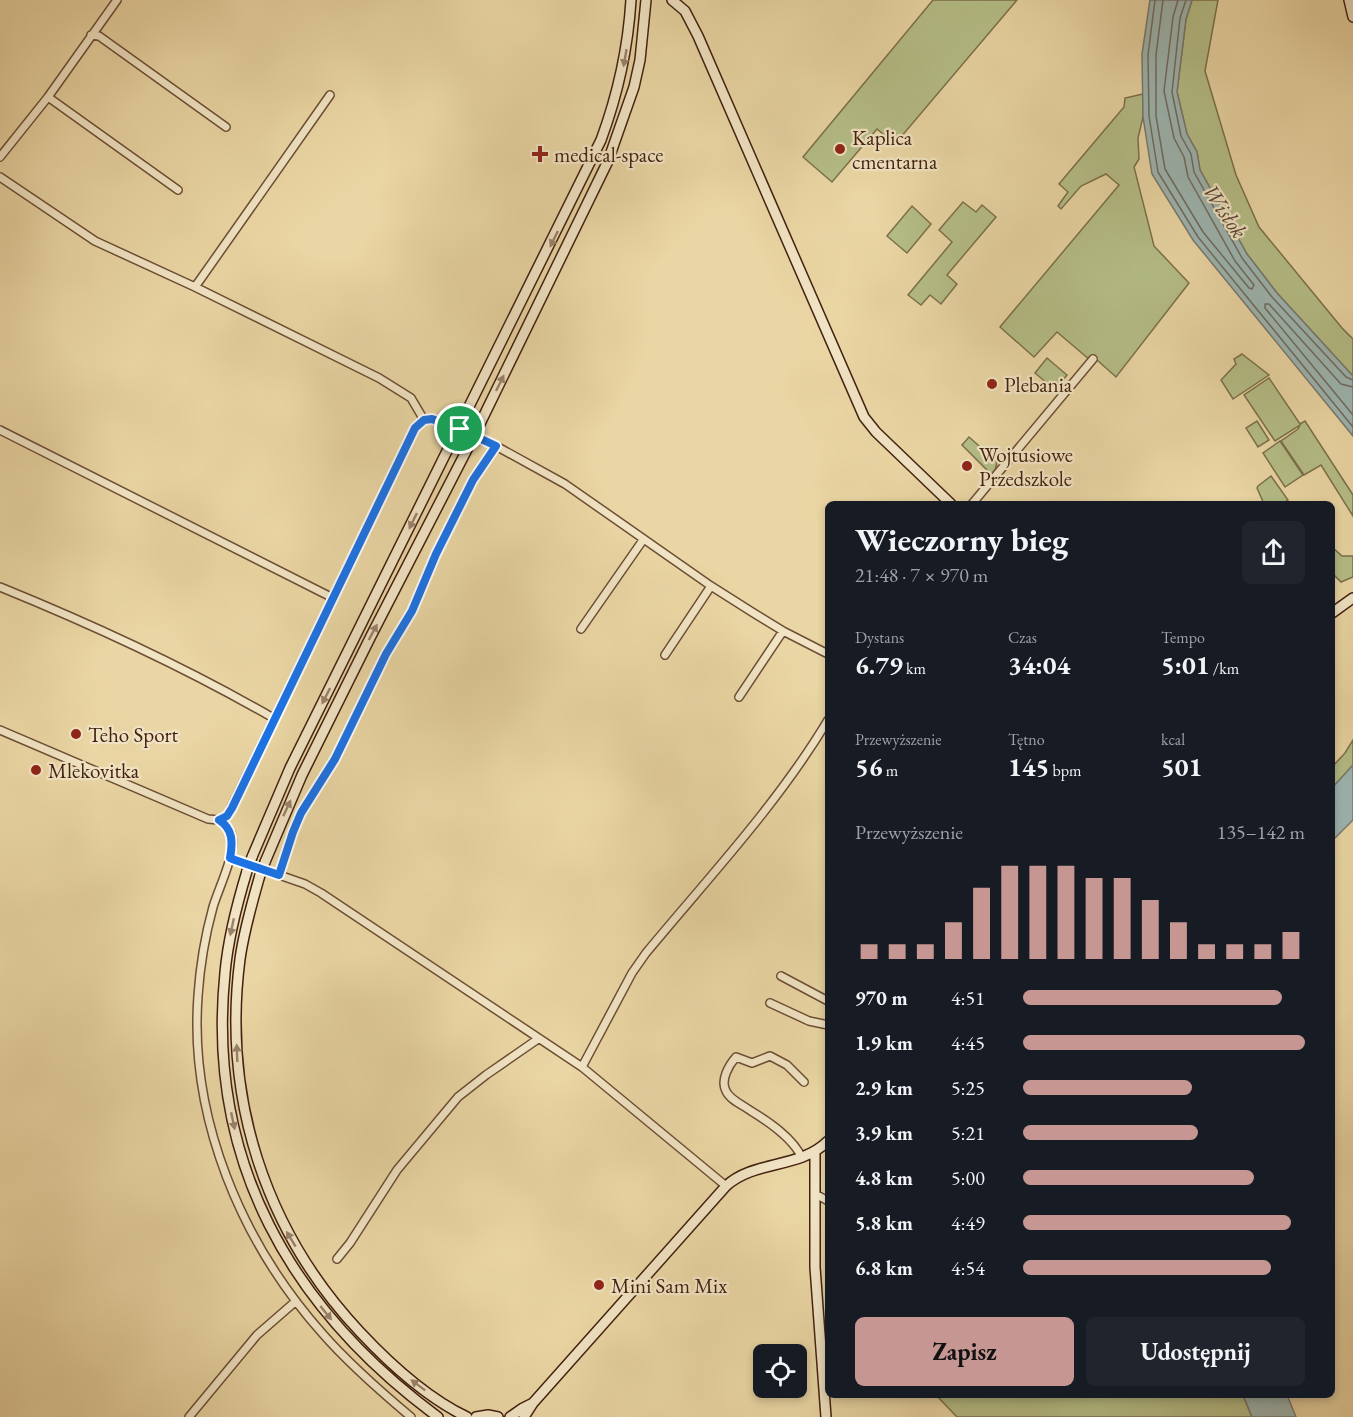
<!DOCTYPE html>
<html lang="pl">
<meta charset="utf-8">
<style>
:root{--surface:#171b24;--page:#20242c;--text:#f1f3f6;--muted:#9ea1a6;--accent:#c59692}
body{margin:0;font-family:"EB Garamond",serif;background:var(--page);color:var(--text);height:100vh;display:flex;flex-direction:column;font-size:22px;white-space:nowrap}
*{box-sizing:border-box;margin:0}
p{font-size:20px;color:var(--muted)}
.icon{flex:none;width:33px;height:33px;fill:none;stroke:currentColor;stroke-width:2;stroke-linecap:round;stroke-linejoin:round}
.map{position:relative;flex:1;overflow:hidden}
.sheet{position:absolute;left:825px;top:501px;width:510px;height:897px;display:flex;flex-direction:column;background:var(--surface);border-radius:9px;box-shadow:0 3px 9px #0003}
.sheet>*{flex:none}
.buttons{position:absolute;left:753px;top:1344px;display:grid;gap:12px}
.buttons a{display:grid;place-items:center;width:54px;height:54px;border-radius:9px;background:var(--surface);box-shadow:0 3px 9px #0003;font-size:30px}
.pin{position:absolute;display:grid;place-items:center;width:51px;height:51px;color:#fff;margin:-26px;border:3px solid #fff;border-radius:50%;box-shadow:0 2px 6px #0007}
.round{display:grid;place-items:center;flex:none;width:63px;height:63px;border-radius:9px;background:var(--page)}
.headline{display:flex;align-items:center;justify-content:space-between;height:102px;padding:0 30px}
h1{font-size:33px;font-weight:700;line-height:45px}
.stats{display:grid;grid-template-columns:repeat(3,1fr);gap:9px;height:102px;padding:6px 30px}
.stats div{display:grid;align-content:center}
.stats b{font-size:26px;font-weight:700}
.stats small{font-size:16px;font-weight:400}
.stats p{font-size:16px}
.chart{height:168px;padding:12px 30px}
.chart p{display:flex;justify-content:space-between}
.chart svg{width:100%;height:108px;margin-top:6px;stroke:var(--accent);stroke-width:6}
.action{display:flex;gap:12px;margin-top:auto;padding:12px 30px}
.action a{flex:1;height:69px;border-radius:9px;background:var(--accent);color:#111;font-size:24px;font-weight:700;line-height:69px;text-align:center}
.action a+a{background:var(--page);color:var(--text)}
ul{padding:0 30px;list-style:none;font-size:20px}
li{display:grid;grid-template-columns:96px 72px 1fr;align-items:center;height:45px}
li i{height:15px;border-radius:8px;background:var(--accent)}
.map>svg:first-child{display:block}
</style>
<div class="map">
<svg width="1353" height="1417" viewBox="0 0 1353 1417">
<rect width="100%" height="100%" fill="#ead6a4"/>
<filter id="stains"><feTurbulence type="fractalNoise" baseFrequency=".00333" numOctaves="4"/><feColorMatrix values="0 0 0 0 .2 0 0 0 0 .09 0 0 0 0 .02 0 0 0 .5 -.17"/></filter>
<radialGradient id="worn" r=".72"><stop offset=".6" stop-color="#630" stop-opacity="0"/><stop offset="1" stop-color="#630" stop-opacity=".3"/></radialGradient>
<path fill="#b5be87" stroke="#7c704c" stroke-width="1.5" d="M 933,0 L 1017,0 L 895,144 L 877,129 L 832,182 L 803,157 Z
M 1192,0 L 1218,0 L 1205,71 L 1236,175 L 1259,227 L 1342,328 L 1353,339 L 1353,376 L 1277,293 L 1247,254 L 1200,170 L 1197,152 L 1187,134 L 1177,92 L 1186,19 Z
M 1143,94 L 1143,117 L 1138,138 L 1139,159 L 1134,167 L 1154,246 L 1189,283 L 1116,377 L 1097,360 L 1090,360 L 1057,332 L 1034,357 L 1000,327 L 1119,185 L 1106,174 L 1081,186 L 1061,209 L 1058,206 L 1068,192 L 1059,184 L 1124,107 L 1125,98 Z
M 963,202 L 976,212 L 982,205 L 996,217 L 947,275 L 957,284 L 941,304 L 930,295 L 921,305 L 908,295 L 952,242 L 939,230 Z
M 912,206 L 931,224 L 907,253 L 887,236 Z
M 1242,354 L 1269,375 L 1233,399 L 1221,380 L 1236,364 L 1234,359 Z
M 1047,358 L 1067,375 L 1055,390 L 1035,373 Z
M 1269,378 L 1300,424 L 1305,421 L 1353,495 L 1353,516 L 1321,465 L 1304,475 L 1281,441 L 1298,429 L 1300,425 L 1275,441 L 1244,395 Z
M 1257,421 L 1269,440 L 1258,447 L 1246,428 Z
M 969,437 L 997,462 L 995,471 L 992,475 L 962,445 Z
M 1280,441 L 1303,475 L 1285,487 L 1263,453 Z
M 1271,476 L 1288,500 L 1282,504 L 1264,504 L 1257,488 L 1258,486 Z
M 1332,547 L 1342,556 L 1353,556 L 1353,577 L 1341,582 L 1332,573 Z
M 1353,740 L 1353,765 L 1332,788 L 1332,767 L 1345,753 Z
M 936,1395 L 1243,1395 L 1252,1417 L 957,1417 Z"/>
<path fill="#9db6b2" stroke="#797a71" stroke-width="1.5" d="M 1150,0 L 1192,0 L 1186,19 L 1177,92 L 1187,134 L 1197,152 L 1200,170 L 1247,254 L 1277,293 L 1353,376 L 1353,436 L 1193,240 L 1152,174 L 1143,117 L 1142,54 Z
M 1353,765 L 1353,820 L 1332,841 L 1332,788 Z
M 1243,1395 L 1287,1395 L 1296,1417 L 1252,1417 Z"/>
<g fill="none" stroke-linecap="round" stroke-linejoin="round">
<path stroke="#706c61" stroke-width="1.5" d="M 1155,0 L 1148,55 L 1149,116 L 1158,172 L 1198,237 L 1353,427
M 1163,0 L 1156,55 L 1156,116 L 1165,169 L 1203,232 L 1249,288 L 1252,289 L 1254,285 L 1235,261 L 1188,177 L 1184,157 L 1174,138 L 1164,91 L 1173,17 L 1178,0
M 1186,0 L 1180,18 L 1172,92 L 1181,136 L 1191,154 L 1194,172 L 1242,258 L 1272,297 L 1346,377 L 1353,380
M 1353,387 L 1341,384 L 1269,304 L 1265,304 L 1265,308 L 1353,415"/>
<defs>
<path id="street" d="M 91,35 L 99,36 L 226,127
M 48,97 L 178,190
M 0,157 L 48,97 L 117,0
M 0,177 L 95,241 L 195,287 L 379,378 L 411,398 L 424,420
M 195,287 L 330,95
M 0,430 L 333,598
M 972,504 L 1093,359
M 0,587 C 96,626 185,667 275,719
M 581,629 L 643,540
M 665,655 L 711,586
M 739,697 L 783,631
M 0,730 L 208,819 L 219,820 L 227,816 L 415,428 L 424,420 L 432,419 L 460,429 L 496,446 L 565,484 L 711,586 L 752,612 L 783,631 L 828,654
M 219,820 C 225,824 231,830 232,837 C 236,853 218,890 213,907 C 205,936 200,966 198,996 C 189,1119 242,1243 322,1333 C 349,1364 380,1391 411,1417
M 230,858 L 305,884 L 321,893 L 582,1067 L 726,1186
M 279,875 L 293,832 L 301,813 L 335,759 L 386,655 L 412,611 L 436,554 L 473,480 L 496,446
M 781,976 L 828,1001
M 770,1003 L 809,1021 L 828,1025
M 582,1067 L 632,973 L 646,953 C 708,878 777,805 828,720
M 802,1158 C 793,1138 769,1122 751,1111 C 743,1105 730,1100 726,1091 C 720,1080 729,1065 736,1057 L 752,1063 L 770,1056 L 787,1065 L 804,1082
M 815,1196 L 819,1196 L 828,1201
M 337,1259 L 350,1243 L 397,1170 L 458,1097 L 486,1075 L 538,1039
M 189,1417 L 257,1335 L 296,1301"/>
<path id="secondary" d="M 672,0 L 685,11 L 698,36 L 864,417 L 876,432 L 951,504
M 1349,0 L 1353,17
M 1332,613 L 1353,598
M 252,857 L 290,768 L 601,140 C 618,94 628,49 631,0
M 265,862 L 302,775 L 371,636 L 474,436 L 608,161 L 634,87 L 640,60 L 646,0
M 247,871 C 237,904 228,938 225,973 C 206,1160 290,1308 438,1417
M 260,875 C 252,903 244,930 240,959 C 222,1098 265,1231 360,1332 C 390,1364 427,1398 467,1417
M 815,1152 L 815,1267 L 826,1417
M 476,1417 L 488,1415 L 498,1417
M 510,1417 L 523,1408 L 533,1403
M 524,1417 L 533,1403 L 726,1186 C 754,1160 800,1169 828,1141"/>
</defs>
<use href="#street" stroke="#6c4e35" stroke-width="10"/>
<use href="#secondary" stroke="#422110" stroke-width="12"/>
<use href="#street" stroke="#f1e4c4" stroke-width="7"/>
<use href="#secondary" stroke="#f1e4c4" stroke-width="9"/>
<defs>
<path id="secondary-bridge" d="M 247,871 L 252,857
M 260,875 L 265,862"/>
</defs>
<use href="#secondary-bridge" stroke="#422110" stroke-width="12" stroke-linecap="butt"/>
<use href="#secondary-bridge" stroke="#f1e4c4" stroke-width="9"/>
</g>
<defs><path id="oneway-solid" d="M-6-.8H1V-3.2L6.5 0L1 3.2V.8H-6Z" transform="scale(1.5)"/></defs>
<g fill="#9a826a">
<use href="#oneway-solid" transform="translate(625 58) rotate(100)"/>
<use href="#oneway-solid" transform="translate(554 239) rotate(116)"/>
<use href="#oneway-solid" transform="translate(500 383) rotate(-64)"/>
<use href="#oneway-solid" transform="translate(413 521) rotate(116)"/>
<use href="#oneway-solid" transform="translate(373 632) rotate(-62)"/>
<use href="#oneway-solid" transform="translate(326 696) rotate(117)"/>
<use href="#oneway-solid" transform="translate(287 808) rotate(-65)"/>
<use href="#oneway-solid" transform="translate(232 927) rotate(102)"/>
<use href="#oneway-solid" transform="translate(237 1053) rotate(-92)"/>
<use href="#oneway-solid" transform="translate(233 1121) rotate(78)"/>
<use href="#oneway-solid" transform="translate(291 1239) rotate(-121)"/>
<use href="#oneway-solid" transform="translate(326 1313) rotate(51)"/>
<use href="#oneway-solid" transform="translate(418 1385) rotate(-143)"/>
</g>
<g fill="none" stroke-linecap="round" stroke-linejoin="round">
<defs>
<path id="route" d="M 432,419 L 460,429 L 496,446 L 473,480 L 436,554 L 412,611 L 386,654 L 335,759 L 301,813 L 293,832 L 279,875 L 235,860 L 230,858 C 233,842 233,829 219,820 L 227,816 L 232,808 L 415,428 L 424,420 Z"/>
</defs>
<use href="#route" stroke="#fff" stroke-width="12"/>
<use href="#route" stroke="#1a73e8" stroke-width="8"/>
</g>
<g fill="#8f2418" stroke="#f1e4c4" stroke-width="2">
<circle cx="840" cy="149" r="6"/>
<path d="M537 145h6v6h6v6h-6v6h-6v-6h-6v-6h6z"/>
<circle cx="992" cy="384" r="6"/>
<circle cx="967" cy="466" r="6"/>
<circle cx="76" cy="734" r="6"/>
<circle cx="36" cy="770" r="6"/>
<circle cx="599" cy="1285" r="6"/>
</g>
<g text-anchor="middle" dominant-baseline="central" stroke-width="4.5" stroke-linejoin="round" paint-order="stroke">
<g font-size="21" fill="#422110" stroke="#f1e4c4" text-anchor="start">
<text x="852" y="137">Kaplica<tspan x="852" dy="24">cmentarna</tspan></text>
<text x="554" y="154">medical-space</text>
<text x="1004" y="384">Plebania</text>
<text x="979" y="454">Wojtusiowe<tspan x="979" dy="24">Przedszkole</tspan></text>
<text x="88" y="734">Teho Sport</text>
<text x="48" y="770">Mlekovitka</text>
<text x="611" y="1285">Mini Sam Mix</text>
</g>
<g font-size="22" font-style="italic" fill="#594638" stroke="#f1e4c4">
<text transform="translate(1225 211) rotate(56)">Wisłok</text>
</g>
</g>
<rect width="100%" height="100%" filter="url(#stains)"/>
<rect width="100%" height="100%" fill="url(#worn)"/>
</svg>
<div class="buttons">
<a><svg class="icon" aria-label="locate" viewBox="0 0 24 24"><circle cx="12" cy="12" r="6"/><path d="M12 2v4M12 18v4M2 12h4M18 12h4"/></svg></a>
</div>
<div class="pin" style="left:460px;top:429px;background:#1e9e55"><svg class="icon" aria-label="arrive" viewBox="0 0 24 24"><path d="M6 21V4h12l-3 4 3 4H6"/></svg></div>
<section class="sheet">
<div class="headline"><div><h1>Wieczorny bieg</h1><p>21:48 · 7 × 970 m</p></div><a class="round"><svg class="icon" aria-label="share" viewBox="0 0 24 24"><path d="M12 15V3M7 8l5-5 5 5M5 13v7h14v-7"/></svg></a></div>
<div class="stats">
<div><p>Dystans</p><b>6.79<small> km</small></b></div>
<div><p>Czas</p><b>34:04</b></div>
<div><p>Tempo</p><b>5:01<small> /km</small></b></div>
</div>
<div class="stats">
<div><p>Przewyższenie</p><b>56<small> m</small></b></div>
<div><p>Tętno</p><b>145<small> bpm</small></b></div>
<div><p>kcal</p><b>501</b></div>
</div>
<div class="chart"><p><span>Przewyższenie</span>135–142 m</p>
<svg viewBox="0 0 160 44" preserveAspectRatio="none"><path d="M5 44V38M15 44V38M25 44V38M35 44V29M45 44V15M55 44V6M65 44V6M75 44V6M85 44V11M95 44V11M105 44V20M115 44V29M125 44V38M135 44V38M145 44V38M155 44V33"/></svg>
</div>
<ul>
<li><b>970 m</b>4:51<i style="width:92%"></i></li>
<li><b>1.9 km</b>4:45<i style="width:100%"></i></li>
<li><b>2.9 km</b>5:25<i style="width:60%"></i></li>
<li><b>3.9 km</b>5:21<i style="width:62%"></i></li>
<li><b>4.8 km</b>5:00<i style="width:82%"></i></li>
<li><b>5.8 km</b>4:49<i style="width:95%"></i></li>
<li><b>6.8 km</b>4:54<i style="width:88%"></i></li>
</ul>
<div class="action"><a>Zapisz</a><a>Udostępnij</a></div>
</section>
</div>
